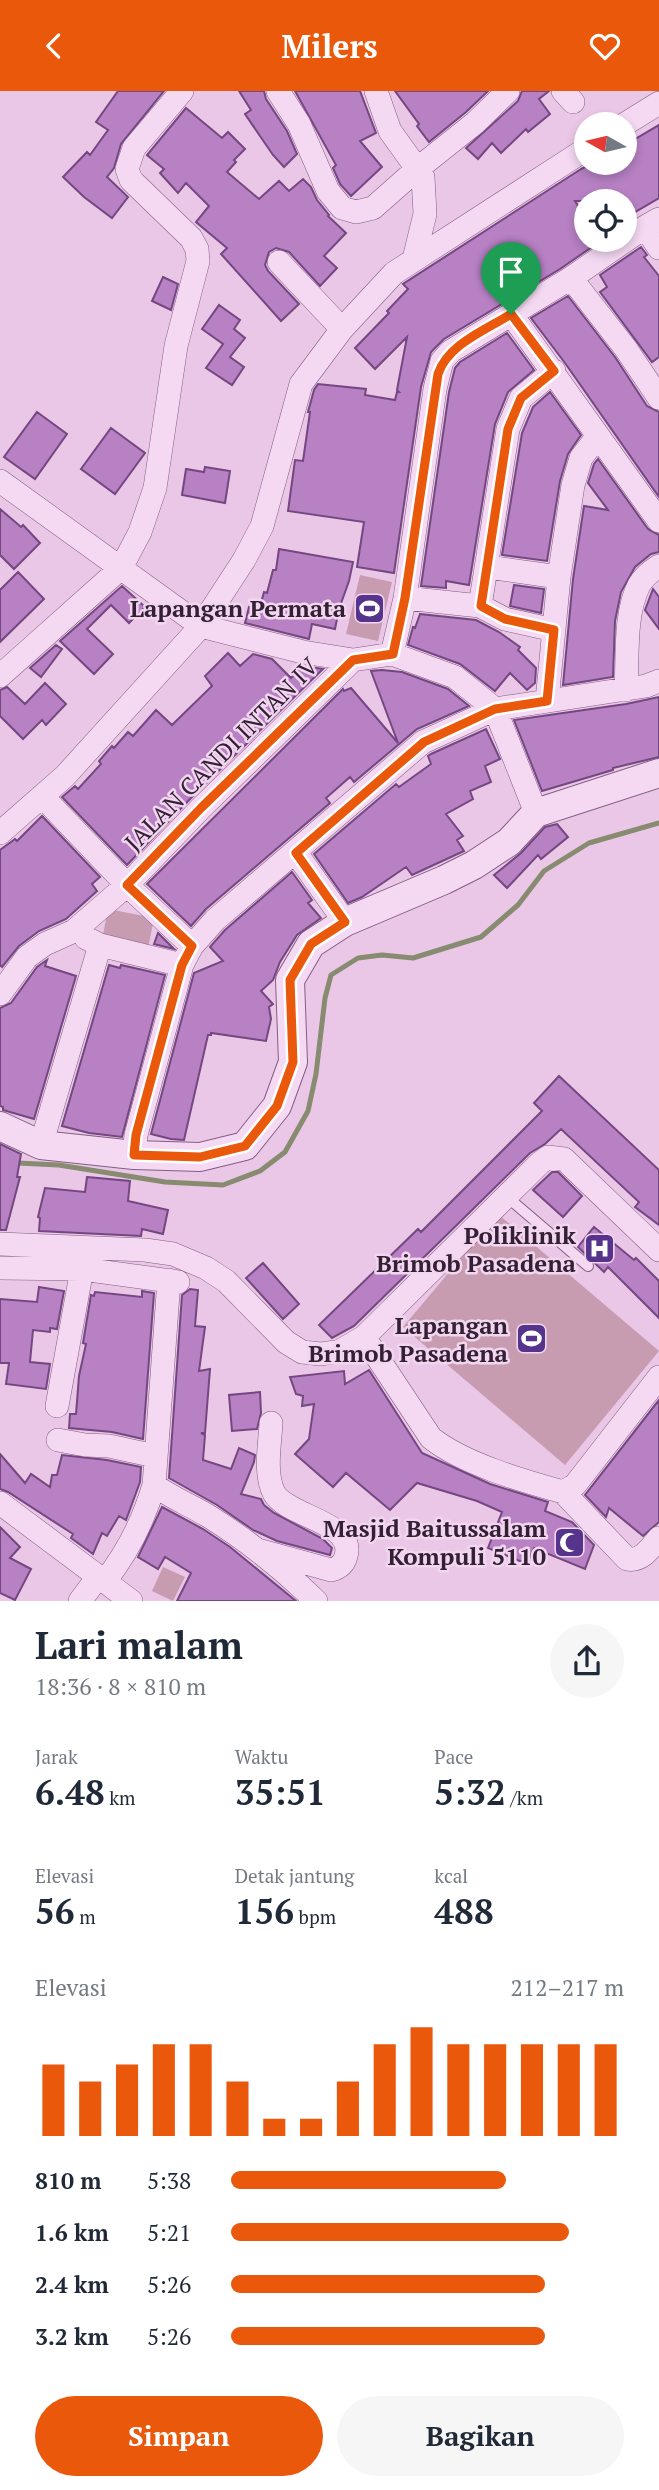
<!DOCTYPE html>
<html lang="id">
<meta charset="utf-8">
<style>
:root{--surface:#fff;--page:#f6f6f7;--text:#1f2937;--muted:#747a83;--accent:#ea580c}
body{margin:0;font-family:"PT Serif",serif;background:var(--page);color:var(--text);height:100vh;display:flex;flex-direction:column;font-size:26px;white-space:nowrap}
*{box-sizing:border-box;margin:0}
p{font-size:23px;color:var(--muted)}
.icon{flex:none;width:38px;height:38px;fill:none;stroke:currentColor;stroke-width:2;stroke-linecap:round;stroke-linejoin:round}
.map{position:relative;height:1510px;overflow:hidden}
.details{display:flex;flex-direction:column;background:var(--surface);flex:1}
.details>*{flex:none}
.needle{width:46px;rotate:278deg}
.buttons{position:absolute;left:574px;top:21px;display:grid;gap:14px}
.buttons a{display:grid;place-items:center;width:63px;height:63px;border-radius:50%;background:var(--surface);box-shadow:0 4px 10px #0003;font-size:35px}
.pin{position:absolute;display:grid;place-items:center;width:60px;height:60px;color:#fff;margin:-72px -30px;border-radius:50% 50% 50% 0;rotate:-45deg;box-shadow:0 0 7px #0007}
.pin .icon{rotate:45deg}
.round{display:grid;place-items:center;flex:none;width:74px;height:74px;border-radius:37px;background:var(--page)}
.overview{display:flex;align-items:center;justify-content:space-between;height:119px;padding:0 35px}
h1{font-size:38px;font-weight:700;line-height:52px}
.metrics{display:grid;grid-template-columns:repeat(3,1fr);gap:10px;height:119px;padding:7px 35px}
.metrics div{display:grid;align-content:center}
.metrics b{font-size:35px;font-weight:700}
.metrics small{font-size:19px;font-weight:400}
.metrics p{font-size:19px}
.chart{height:196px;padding:14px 35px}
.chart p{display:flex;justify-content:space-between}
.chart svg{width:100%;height:126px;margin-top:7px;stroke:var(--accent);stroke-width:6}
.action{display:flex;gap:14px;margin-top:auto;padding:14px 35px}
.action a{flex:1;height:80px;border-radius:42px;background:var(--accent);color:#fff;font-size:28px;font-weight:700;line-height:80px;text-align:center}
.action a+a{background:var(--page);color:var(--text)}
ul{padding:0 35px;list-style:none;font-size:23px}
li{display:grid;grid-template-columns:112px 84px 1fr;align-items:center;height:52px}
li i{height:18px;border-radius:9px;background:var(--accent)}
header{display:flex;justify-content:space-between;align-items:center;height:91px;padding:0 35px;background:var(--accent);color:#fff;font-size:32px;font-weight:700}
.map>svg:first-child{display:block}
</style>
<header><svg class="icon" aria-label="back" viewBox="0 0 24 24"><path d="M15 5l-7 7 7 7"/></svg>Milers<svg class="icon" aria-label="heart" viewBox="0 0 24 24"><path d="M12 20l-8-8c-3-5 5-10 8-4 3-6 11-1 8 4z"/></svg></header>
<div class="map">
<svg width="659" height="1510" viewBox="0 0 659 1510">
<rect width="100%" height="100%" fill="#eac7e6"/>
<path fill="#c79cb1" d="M 360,484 L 392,491 L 378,550 L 346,543 Z
M 108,818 L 154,827 L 148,858 L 102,849 Z
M 498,1123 L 659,1260 L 565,1374 L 403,1236 Z
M 163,1476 L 185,1486 L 173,1510 L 152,1500 Z"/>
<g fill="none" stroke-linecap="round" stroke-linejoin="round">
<path stroke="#878b6f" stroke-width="5" d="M 0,1068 L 17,1072 L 59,1074 L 165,1091 L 223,1094 L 260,1080 L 285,1061 L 308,1020 L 316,983 L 325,907 L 331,884 L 358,867 L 382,864 L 413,867 L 481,846 L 518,814 L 544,780 L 589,752 L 659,732"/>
</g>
<path fill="#b781c4" stroke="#744780" stroke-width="2" d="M 118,0 L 164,0 L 121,53 L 114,77 L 107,86 L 128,106 L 112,127 L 84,106 L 63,86 L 87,61 L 90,64 L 108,39 L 96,31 Z
M 239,0 L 264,0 L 266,8 L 287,40 L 297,63 L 284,76 L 273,64 L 245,23 L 251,19 Z
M 295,0 L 360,0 L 376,42 L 360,50 L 382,76 L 351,105 L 340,93 L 333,77 L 336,74 Z
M 395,0 L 488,0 L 466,21 L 429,51 L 417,35 L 419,33 Z
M 522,0 L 549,0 L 539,8 L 550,23 L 528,41 L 526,38 L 501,62 L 492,52 L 478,68 L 466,57 L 518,10 Z
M 186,17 L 222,47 L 228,41 L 245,58 L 234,69 L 236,71 L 227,81 L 259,108 L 279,90 L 289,100 L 303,88 L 311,96 L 317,109 L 329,124 L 328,125 L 346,142 L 324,165 L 337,177 L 320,195 L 289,161 L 276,157 L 269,161 L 265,174 L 268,180 L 299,213 L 281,230 L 221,163 L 227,157 L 196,131 L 209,115 L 186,92 L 178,102 L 160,82 L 164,78 L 147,64 Z
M 659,34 L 659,107 L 625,127 L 625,110 L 575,110 L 586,127 L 586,149 L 602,149 L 560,178 L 444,248 L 431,261 L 421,296 L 394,482 L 357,476 L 364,431 L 288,420 L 295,369 L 303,370 L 310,321 L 308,321 L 314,299 L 318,293 L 366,298 L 365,304 L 395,309 L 397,301 L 399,301 L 397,299 L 407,246 L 375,278 L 355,257 L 389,222 L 387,220 L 408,198 L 403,193 L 581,78 L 593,72 L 625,72 L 625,54 Z
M 641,156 L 647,164 L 644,166 L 659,185 L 659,266 L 652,271 L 600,201 L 607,196 L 600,184 Z
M 163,186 L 178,193 L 171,219 L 152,210 Z
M 568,205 L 615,266 L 647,315 L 659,321 L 659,406 L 565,272 L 531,227 Z
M 219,214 L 240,229 L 234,238 L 245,247 L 230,266 L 244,276 L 232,294 L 206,277 L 223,253 L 202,238 Z
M 507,242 L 534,279 L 508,301 L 495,333 L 469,494 L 446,490 L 446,497 L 421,495 L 449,301 L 455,277 L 460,271 Z
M 550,301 L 581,344 L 568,363 L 560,390 L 547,470 L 502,464 L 522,342 L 533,316 Z
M 37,321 L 67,343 L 35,388 L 4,366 Z
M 111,337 L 145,362 L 115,403 L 81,378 Z
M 598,368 L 648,438 L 659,444 L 659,461 L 651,463 L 635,476 L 621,501 L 615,530 L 613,586 L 563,594 L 573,488 L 584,415 L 608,419 L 588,392 L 594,373 Z
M 205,376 L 230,380 L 225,412 L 182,404 L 186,378 L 204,381 Z
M 0,418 L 21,436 L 23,434 L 40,452 L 14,478 L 0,464 Z
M 279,458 L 353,471 L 349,490 L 339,518 L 335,538 L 312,533 L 309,548 L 245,532 L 249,516 L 259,519 L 264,501 L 267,502 L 273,479 L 276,479 Z
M 18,481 L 44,508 L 0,551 L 0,499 Z
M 514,494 L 544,498 L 541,522 L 510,515 Z
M 122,495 L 145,516 L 129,532 L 111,514 L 87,538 L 113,563 L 94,583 L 60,550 Z
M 653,498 L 659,506 L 659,538 L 645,519 Z
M 420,523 L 476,529 L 499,541 L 520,556 L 518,559 L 536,577 L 535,592 L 527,599 L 510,582 L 495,600 L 460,573 L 408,554 L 413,536 L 415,537 Z
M 56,554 L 62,558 L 41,586 L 30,577 Z
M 228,562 L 240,575 L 253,563 L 272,568 L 291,587 L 303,575 L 323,578 L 191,707 L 127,774 L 62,706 L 75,695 L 78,698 L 101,673 L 99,670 L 112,655 L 114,657 L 128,641 L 133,645 L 156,619 L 172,634 L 212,595 L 205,585 Z
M 382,579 L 402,581 L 448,598 L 469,615 L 417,638 L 354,691 L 350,686 L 326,707 L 330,712 L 206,818 L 191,835 L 147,793 L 343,598 L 344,600 L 351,597 L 398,652 L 371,580 Z
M 45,592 L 66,613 L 46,634 L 42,629 L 23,648 L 0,625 L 0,599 L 7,596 L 25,613 Z
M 659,606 L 659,666 L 613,677 L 613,679 L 542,700 L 514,629 L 626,613 Z
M 486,638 L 500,668 L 485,675 L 491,691 L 470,700 L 473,708 L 446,723 L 463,745 L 457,749 L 464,760 L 412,784 L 406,776 L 362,806 L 348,812 L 314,763 L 396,693 L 399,696 L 431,673 L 428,665 L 431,663 Z
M 42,725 L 100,786 L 92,793 L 97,800 L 66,828 L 39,840 L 19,855 L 2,876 L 0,874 L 0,759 L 15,748 L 17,750 Z
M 557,733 L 568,746 L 541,768 L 538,764 L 507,797 L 494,784 L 521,762 L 545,736 Z
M 292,781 L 312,809 L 308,812 L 321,827 L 297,844 L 280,871 L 273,889 L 261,900 L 273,913 L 269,916 L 271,928 L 266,950 L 211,942 L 211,944 L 208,944 L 184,1049 L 171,1048 L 151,1043 L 194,882 L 223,870 L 210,856 L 225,839 Z
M 158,842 L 174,858 L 154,853 Z
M 47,869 L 45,875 L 76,885 L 34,1028 L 3,1019 L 3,1016 L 0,1015 L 0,917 L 11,912 L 37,876 Z
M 109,874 L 120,877 L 121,874 L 165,884 L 122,1046 L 89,1042 L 62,1035 Z
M 559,985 L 659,1079 L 659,1134 L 635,1116 L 639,1111 L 561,1038 L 545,1053 L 530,1062 L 354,1235 L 332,1247 L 319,1234 L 418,1138 L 421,1141 L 542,1020 L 534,1012 Z
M 0,1053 L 21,1063 L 17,1086 L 20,1086 L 6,1139 L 0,1139 Z
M 552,1081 L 558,1081 L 582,1105 L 563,1126 L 533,1099 Z
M 87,1086 L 130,1090 L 128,1110 L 168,1119 L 163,1143 L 142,1138 L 141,1145 L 39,1140 L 40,1127 L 38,1126 L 45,1097 L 85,1101 Z
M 594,1136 L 634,1169 L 636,1167 L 659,1190 L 659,1227 L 608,1176 L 604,1181 L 578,1156 Z
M 263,1172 L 299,1213 L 283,1228 L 246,1187 Z
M 39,1196 L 64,1200 L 57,1238 L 50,1237 L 50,1241 L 33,1239 L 30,1271 L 50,1273 L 46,1298 L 6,1293 L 9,1272 L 0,1272 L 0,1208 L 37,1211 Z
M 190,1198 L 198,1199 L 195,1235 L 205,1236 L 199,1280 L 210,1278 L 205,1342 L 201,1342 L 205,1344 L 203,1369 L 231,1378 L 239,1357 L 255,1364 L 254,1371 L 241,1403 L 261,1408 L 264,1414 L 274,1422 L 323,1448 L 332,1457 L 330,1464 L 277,1450 L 253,1439 L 217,1414 L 169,1387 L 182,1204 Z
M 142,1200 L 154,1202 L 143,1348 L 112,1341 L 69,1337 L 70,1323 L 76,1323 L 79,1285 L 86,1253 L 83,1252 L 91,1204 L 94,1205 L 95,1201 L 142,1206 Z
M 369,1279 L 422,1362 L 490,1393 L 548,1411 L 545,1420 L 572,1431 L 594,1454 L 585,1478 L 534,1457 L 527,1473 L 488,1457 L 502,1421 L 477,1410 L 417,1392 L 390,1419 L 346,1382 L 333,1396 L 295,1363 L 309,1348 L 314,1313 L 302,1315 L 303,1305 L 296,1303 L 290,1286 L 344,1280 L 345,1293 Z
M 260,1301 L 261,1322 L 257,1338 L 232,1340 L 229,1304 Z
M 659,1309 L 659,1431 L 643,1445 L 609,1417 L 606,1426 L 585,1404 Z
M 0,1363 L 25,1392 L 31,1383 L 50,1396 L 52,1384 L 57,1384 L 62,1364 L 107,1369 L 141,1376 L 140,1391 L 126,1429 L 119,1425 L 107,1445 L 102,1442 L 93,1463 L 71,1447 L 73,1443 L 8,1401 L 0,1398 Z
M 162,1416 L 203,1438 L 230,1456 L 296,1510 L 177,1510 L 191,1482 L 165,1466 L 158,1478 L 138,1466 Z
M 0,1436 L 20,1456 L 10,1467 L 31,1478 L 15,1509 L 0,1502 Z"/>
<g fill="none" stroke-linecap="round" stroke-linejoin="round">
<defs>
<path id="service" d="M 506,1105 L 588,1175"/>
<path id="minor" d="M 278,0 L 299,33 L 328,100 L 342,117 L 356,121 L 373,117 L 416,79 L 475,32 L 508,0
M 376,0 L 390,40 L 423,86 L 425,123 L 414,168
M 563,0 L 573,11
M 625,33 L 659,12
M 645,136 L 659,157
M 279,171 L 342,238
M 571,187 L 626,258 L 659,307
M 511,223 L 659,430
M 0,390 L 201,535 L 303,561 L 353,569 L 392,563 L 455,586 L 495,618 L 536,722
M 488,476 L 559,486
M 405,507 L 480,515 L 505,528 L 554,539
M 480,515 L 508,338 L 521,307 L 554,280
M 392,563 L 405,507 L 435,298 L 442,270 L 451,260 L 571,187 L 645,136 L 659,128
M 0,585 L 121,477 L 140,441 L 155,397 L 176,255 L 198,170 L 197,158 L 191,147 L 131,89 L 127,78 L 134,57 L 182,0
M 626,599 C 628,566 624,524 639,494 C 644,485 651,480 659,475
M 547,610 L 559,486 L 573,394 L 581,367 L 597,346
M 42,705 L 127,794 L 192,855
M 0,742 L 65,685 L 201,535 L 244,469 L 262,435 L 301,293 L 342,238 L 394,182 L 586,58
M 296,762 L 345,831
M 86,847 L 100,854 L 182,874
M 0,903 L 27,866 L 45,853 L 74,840 L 127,794 L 201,717 L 353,569
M 41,1054 L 100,854
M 134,1064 L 136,1044 L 182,874 L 192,855 L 215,829 L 423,651 L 495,618 L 646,595 L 659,590
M 0,1153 L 145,1159 L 173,1163 L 206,1177 L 226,1190 L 286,1251 L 302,1261 L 321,1263 L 340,1260 L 364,1246 L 540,1072 L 548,1066 L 564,1068 L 659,1159
M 0,1177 L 82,1178 L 178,1191
M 364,1246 L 431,1347 C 464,1373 523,1390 563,1401 L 575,1394 L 659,1286
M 57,1315 L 82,1178
M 58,1349 L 85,1354 L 109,1355 L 155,1365
M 154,1394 C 172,1407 192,1415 210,1426 C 248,1450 284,1479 316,1510
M 563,1401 L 627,1468 C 642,1471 650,1457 659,1447
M 0,1412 L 131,1510
M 258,1459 L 331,1479 C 339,1477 344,1473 346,1465 C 356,1431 287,1426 274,1402 C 264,1382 270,1353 271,1332
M 105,1490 C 127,1462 144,1428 154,1394 L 169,1189
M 80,1510 L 98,1486"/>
<path id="tertiary" d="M 0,1035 L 41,1054 L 134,1064 L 200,1066 L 245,1055 L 277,1015 L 293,971 L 290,889 L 311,853 L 345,831 L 444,789 L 474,774 L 509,751 L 536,722 L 659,682"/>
</defs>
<use href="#service" stroke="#815e84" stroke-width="12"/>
<use href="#minor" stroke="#815e84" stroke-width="24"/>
<use href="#tertiary" stroke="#815e84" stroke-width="30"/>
<use href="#service" stroke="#f5d9f3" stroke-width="10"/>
<use href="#minor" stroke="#f5d9f3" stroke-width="23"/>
<use href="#tertiary" stroke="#f5d9f3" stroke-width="28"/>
</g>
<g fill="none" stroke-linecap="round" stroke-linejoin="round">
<defs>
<path id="route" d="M 511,223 L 554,280 L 521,307 L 508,338 L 481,515 L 505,528 L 554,539 L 547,610 L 495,618 L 424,651 L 296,762 L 345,831 L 311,853 L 290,889 L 293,971 L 277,1015 L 245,1055 L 200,1066 L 134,1064 L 136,1044 L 182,874 L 192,855 L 127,794 L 201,717 L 353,569 L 393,563 L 405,507 L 438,283 C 448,253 486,239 511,223 Z"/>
</defs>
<use href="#route" stroke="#fff" stroke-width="14"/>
<use href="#route" stroke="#ea580c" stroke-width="9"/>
</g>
<defs>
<symbol id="stadium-square" viewBox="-11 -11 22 22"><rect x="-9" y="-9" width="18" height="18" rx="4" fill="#56348c" stroke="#f2d6ef"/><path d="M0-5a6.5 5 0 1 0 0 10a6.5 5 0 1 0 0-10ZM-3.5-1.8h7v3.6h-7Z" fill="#fff"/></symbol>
<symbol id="hospital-square" viewBox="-11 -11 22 22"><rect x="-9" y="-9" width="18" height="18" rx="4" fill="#56348c" stroke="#f2d6ef"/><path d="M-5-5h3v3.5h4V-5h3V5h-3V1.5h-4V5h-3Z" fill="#fff"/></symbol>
<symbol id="mosque-square" viewBox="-11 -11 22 22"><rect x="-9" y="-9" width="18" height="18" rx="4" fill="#56348c" stroke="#f2d6ef"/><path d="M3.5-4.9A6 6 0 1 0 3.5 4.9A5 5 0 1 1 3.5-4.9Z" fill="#fff"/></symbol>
</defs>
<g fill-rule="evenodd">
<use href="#stadium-square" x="352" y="500" width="35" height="35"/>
<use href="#hospital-square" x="582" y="1140" width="35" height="35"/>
<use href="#stadium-square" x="514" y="1230" width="35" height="35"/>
<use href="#mosque-square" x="552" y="1434" width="35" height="35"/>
</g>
<g text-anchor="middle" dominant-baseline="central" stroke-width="5" stroke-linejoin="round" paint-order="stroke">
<g font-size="24" font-weight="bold" fill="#332035" stroke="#f2d6ef" text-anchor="end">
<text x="346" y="517">Lapangan Permata</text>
<text x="576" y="1144">Poliklinik<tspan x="576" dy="28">Brimob Pasadena</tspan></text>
<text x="508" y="1234">Lapangan<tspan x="508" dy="28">Brimob Pasadena</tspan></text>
<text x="546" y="1437">Masjid Baitussalam<tspan x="546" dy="28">Kompuli 5110</tspan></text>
</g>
<g font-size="24" fill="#332035" stroke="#f2d6ef">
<text transform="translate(221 663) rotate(-45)">JALAN CANDI INTAN IV</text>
</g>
</g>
</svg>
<div class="buttons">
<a><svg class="needle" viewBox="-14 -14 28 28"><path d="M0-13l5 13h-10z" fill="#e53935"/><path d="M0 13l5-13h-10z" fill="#747a83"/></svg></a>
<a><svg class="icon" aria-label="locate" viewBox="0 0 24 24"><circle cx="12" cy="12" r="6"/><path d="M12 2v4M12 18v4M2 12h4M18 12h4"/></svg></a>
</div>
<div class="pin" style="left:511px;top:223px;background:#1e9e55"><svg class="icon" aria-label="arrive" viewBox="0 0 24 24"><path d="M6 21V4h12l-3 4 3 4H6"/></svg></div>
</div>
<section class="details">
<div class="overview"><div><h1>Lari malam</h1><p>18:36 · 8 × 810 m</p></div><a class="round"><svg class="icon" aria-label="share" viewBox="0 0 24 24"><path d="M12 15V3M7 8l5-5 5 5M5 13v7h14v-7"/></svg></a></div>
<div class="metrics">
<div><p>Jarak</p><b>6.48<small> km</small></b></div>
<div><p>Waktu</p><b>35:51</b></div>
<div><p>Pace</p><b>5:32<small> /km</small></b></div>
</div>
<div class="metrics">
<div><p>Elevasi</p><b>56<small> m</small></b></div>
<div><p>Detak jantung</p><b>156<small> bpm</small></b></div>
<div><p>kcal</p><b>488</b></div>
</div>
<div class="chart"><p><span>Elevasi</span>212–217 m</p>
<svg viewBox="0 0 160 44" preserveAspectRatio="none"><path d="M5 44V19M15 44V25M25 44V19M35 44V12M45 44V12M55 44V25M65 44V38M75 44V38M85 44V25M95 44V12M105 44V6M115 44V12M125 44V12M135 44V12M145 44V12M155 44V12"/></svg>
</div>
<ul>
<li><b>810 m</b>5:38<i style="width:70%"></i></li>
<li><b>1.6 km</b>5:21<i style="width:86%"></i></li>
<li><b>2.4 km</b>5:26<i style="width:80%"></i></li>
<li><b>3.2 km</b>5:26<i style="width:80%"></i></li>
</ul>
<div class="action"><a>Simpan</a><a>Bagikan</a></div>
</section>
